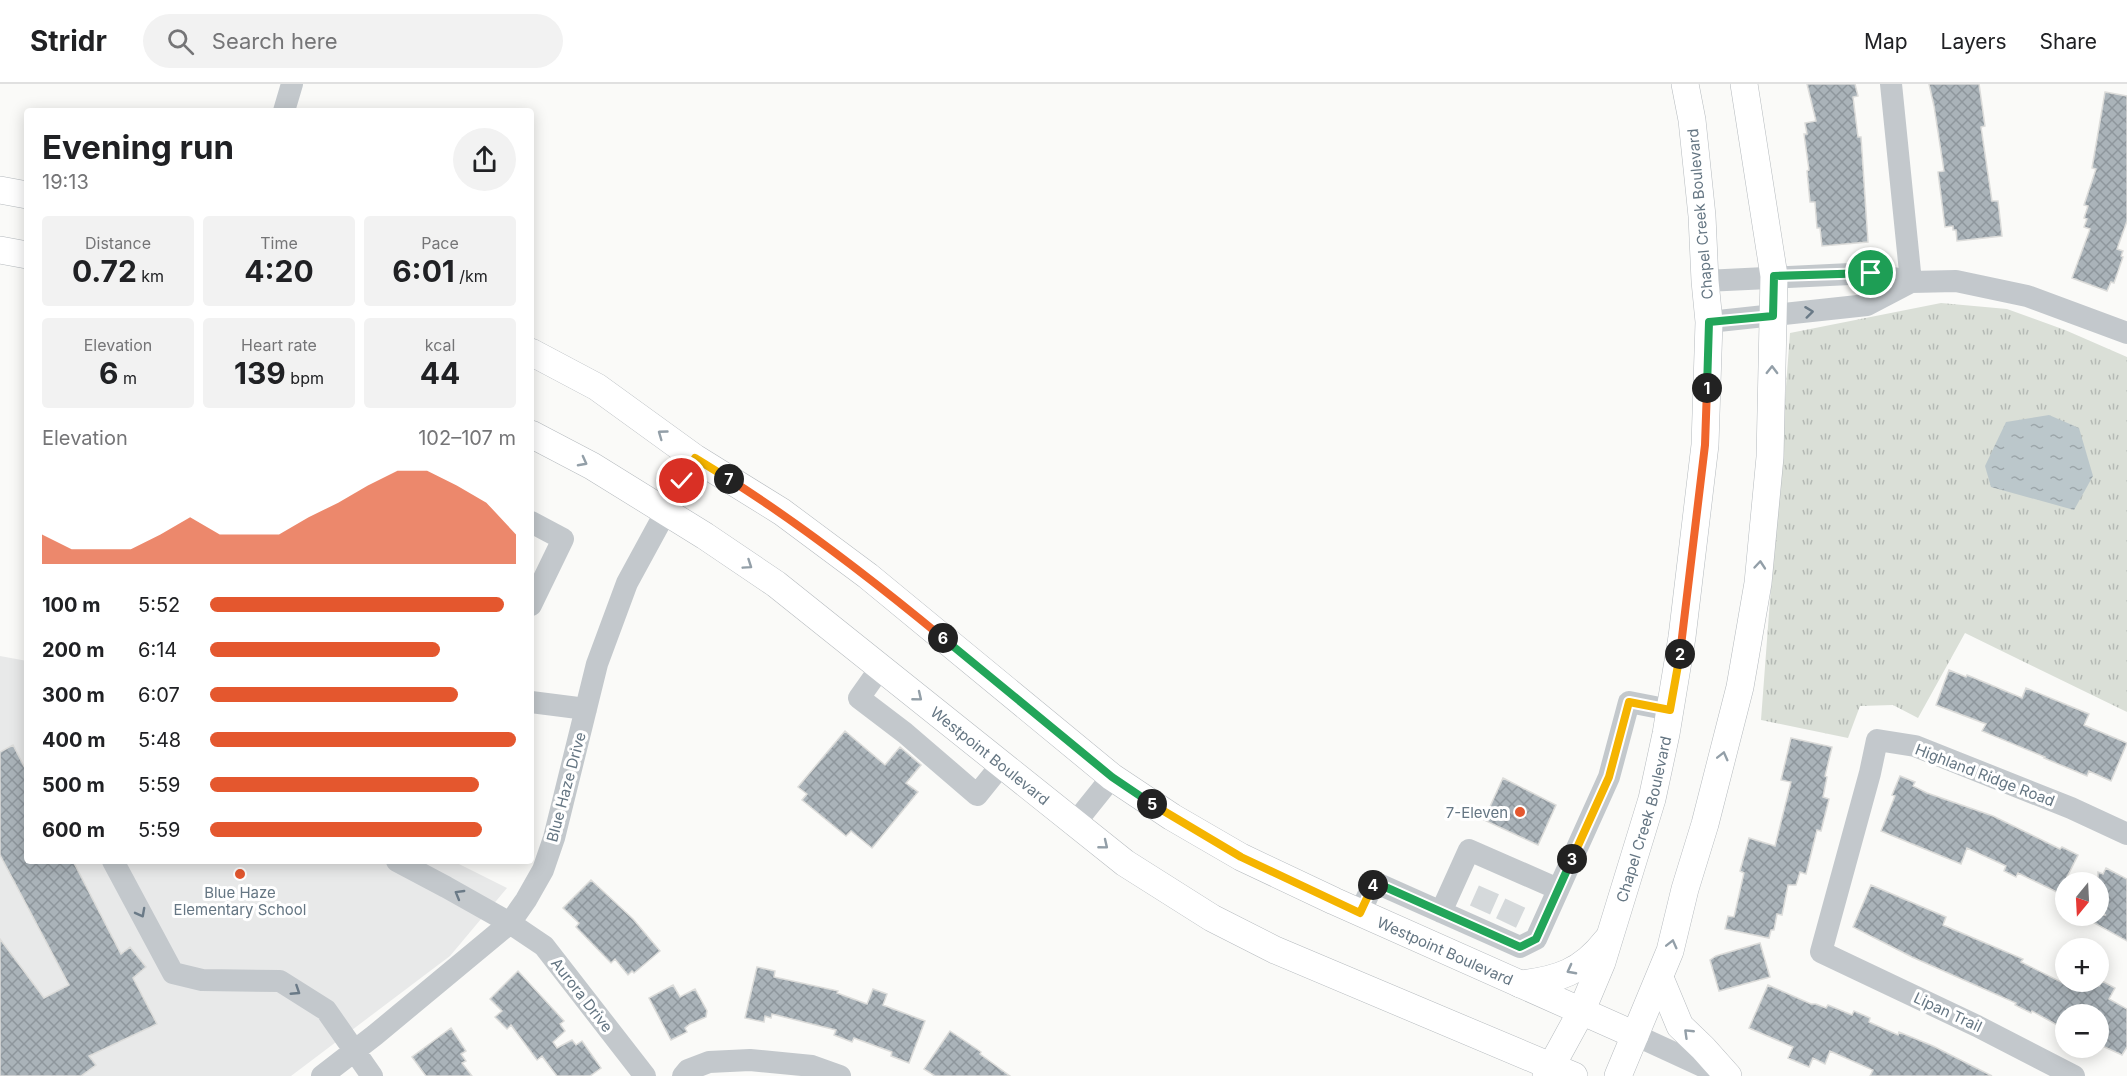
<!DOCTYPE html>
<meta charset="utf-8">
<style>
:root{--surface:#fff;--page:#f2f2f2;--text:#202124;--muted:#757577;--line:#e0e0e0;--accent:#e4572e}
body{margin:0;font-family:Inter,sans-serif;background:var(--page);color:var(--text);height:100vh;display:flex;flex-direction:column;font-size:22px;white-space:nowrap}
*{box-sizing:border-box;margin:0}
p{font-size:20px;color:var(--muted)}
.icon{flex:none;width:33px;height:33px;fill:none;stroke:currentColor;stroke-width:2;stroke-linecap:round;stroke-linejoin:round}
.map{position:relative;flex:1;overflow:hidden}
.side{position:absolute;left:24px;top:24px;width:510px;height:756px;display:flex;flex-direction:column;background:var(--surface);border-radius:6px;box-shadow:0 3px 15px #0003}
.side>*{flex:none}
.needle{width:39px;rotate:198deg}
.tools{position:absolute;left:2055px;top:788px;display:grid;gap:12px}
.tools a{display:grid;place-items:center;width:54px;height:54px;border-radius:50%;background:var(--surface);box-shadow:0 3px 15px #0003;font-size:30px}
.pin{position:absolute;display:grid;place-items:center;width:51px;height:51px;color:#fff;margin:-26px;border:3px solid #fff;border-radius:50%;box-shadow:0 2px 6px #0007}
.km{position:absolute;width:30px;height:30px;margin:-15px;border-radius:50%;background:#222;color:#fff;font-size:16px;line-height:30px;text-align:center}
.round{display:grid;place-items:center;flex:none;width:63px;height:63px;border-radius:32px;background:var(--page)}
.head{display:flex;align-items:center;justify-content:space-between;height:102px;padding:0 18px}
h1{font-size:33px;font-weight:700;line-height:45px}
.figures{display:grid;grid-template-columns:repeat(3,1fr);gap:9px;height:102px;padding:6px 18px}
.figures div{display:grid;align-content:center;border-radius:6px;background:var(--page);text-align:center}
.figures b{font-size:30px;font-weight:700}
.figures small{font-size:16px;font-weight:400}
.figures p{font-size:16px}
.chart{height:168px;padding:12px 18px}
.chart p{display:flex;justify-content:space-between}
.chart svg{width:100%;height:108px;margin-top:6px;fill:var(--accent);opacity:.7}
ul{padding:0 18px;list-style:none;font-size:20px}
li{display:grid;grid-template-columns:96px 72px 1fr;align-items:center;height:45px}
li i{height:15px;border-radius:8px;background:var(--accent)}
header{display:flex;align-items:center;gap:36px;box-sizing:border-box;height:84px;padding:0 30px;background:var(--surface);border-bottom:2px solid var(--line)}
header strong{font-size:28px}
nav{display:flex;gap:33px;margin-inline-start:auto;font-size:21px}
.search{width:420px;height:54px;background:var(--page);display:flex;align-items:center;gap:15px;box-sizing:border-box;padding:0 21px;border-radius:33px;color:var(--muted);font-size:22px}
.map>svg:first-child{display:block}
</style>
<header>
<strong>Stridr</strong>
<div class="search"><svg class="icon" aria-label="search" viewBox="0 0 24 24"><circle cx="10" cy="10" r="6"/><path d="M15 15l6 6"/></svg>Search here</div>
<nav><a>Map</a><a>Layers</a><a>Share</a></nav>
</header>
<div class="map">
<svg width="2127" height="992" viewBox="0 0 2127 992">
<defs>
<pattern id="park-tufts" width="24" height="20" patternUnits="userSpaceOnUse" patternTransform="scale(1.5)"><rect width="24" height="20" fill="#dadfd7"/><path d="M3 7l-1-3M5 7V3M7 7l1-3M15 17l-1-3M17 17v-4M19 17l1-3" fill="none" stroke="#b4b9b4"/></pattern>
<pattern id="water-ripples" width="26" height="14" patternUnits="userSpaceOnUse" patternTransform="scale(1.5)"><rect width="26" height="14" fill="#bbc7cb"/><path d="M2 4q2-2 4 0t4 0M15 11q2-2 4 0t4 0" fill="none" stroke="#9ca6aa"/></pattern>
<pattern id="building-cross-hatch" width="8" height="8" patternUnits="userSpaceOnUse" patternTransform="scale(1.5)"><rect width="8" height="8" fill="#aab3b9"/><path d="M0 0l8 8M0 8l8-8" fill="none" stroke="#8e969c"/></pattern>
</defs>
<rect width="100%" height="100%" fill="#fafaf8"/>
<path fill="#e8e9e9" d="M 0,572 L 27,577 L 27,777 L 453,777 L 507,804 L 450,872 L 291,992 L 0,992 Z"/>
<path fill="url(#park-tufts)" d="M 1941,219 L 2007,225 L 2065,246 L 2127,273 L 2127,628 L 1965,549 L 1918,634 L 1893,621 L 1860,622 L 1848,654 L 1761,636 L 1790,249 Z"/>
<path fill="url(#water-ripples)" d="M 2049,331 L 2079,344 L 2093,392 L 2074,426 L 1991,403 L 1985,382 L 2006,338 Z"/>
<path fill="url(#building-cross-hatch)" stroke="#dcdcda" stroke-width="1.5" d="M 1807,0 L 1855,0 L 1858,12 L 1853,13 L 1858,53 L 1861,53 L 1868,158 L 1822,162 L 1820,144 L 1817,144 L 1815,118 L 1810,118 L 1807,87 L 1809,86 L 1804,50 L 1807,50 L 1805,39 L 1816,37 Z
M 1929,0 L 1979,0 L 1985,42 L 1981,43 L 1992,117 L 1998,117 L 2002,152 L 1957,157 L 1956,146 L 1953,146 L 1953,142 L 1945,143 L 1938,88 L 1944,87 L 1934,22 Z
M 2105,8 L 2127,12 L 2127,137 L 2117,165 L 2123,167 L 2121,172 L 2123,173 L 2114,199 L 2111,198 L 2107,207 L 2072,194 L 2090,145 L 2084,143 L 2087,135 L 2084,134 L 2088,122 L 2084,121 L 2096,85 L 2092,84 Z
M 1949,586 L 1966,593 L 1967,591 L 2022,614 L 2026,604 L 2089,630 L 2084,641 L 2127,659 L 2111,697 L 2089,687 L 2087,692 L 2044,674 L 2045,673 L 1982,647 L 1986,640 L 1936,621 Z
M 845,647 L 885,681 L 900,663 L 921,681 L 906,699 L 918,708 L 872,764 L 851,747 L 846,752 L 802,716 L 807,710 L 798,703 Z
M 1791,654 L 1832,663 L 1825,692 L 1827,693 L 1823,713 L 1829,715 L 1821,747 L 1817,746 L 1806,790 L 1800,788 L 1796,801 L 1788,801 L 1782,831 L 1777,830 L 1774,846 L 1771,846 L 1769,854 L 1725,845 L 1728,832 L 1734,833 L 1744,789 L 1740,787 L 1749,754 L 1775,762 L 1791,698 L 1781,696 Z
M 13,661 L 27,688 L 27,777 L 73,777 L 121,870 L 130,863 L 146,883 L 133,894 L 157,940 L 89,972 L 96,981 L 81,992 L 0,992 L 0,855 L 44,914 L 69,901 L 0,771 L 0,668 Z
M 1900,692 L 1915,698 L 1913,702 L 1927,709 L 1993,732 L 2060,765 L 2062,763 L 2078,771 L 2059,809 L 2018,789 L 2016,793 L 2004,787 L 2006,782 L 1967,764 L 1961,780 L 1881,747 L 1895,712 L 1892,711 Z
M 1503,694 L 1556,721 L 1538,761 L 1484,736 Z
M 2106,784 L 2127,795 L 2127,857 L 2080,831 L 2106,831 L 2098,828 L 2098,788 L 2103,790 Z
M 591,796 L 633,835 L 660,867 L 634,889 L 632,887 L 628,891 L 615,875 L 611,879 L 576,843 L 579,839 L 563,824 Z
M 1871,801 L 1946,833 L 1943,841 L 2023,875 L 2021,878 L 2075,905 L 2079,897 L 2090,897 L 2099,902 L 2102,897 L 2115,904 L 2109,915 L 2127,925 L 2127,963 L 2122,971 L 2098,960 L 2098,930 L 2066,930 L 2066,946 L 2032,927 L 2031,929 L 2015,921 L 2016,919 L 1912,873 L 1853,843 Z
M 1760,859 L 1770,893 L 1719,907 L 1710,876 L 1716,872 Z
M 757,883 L 775,887 L 774,893 L 838,907 L 837,909 L 867,920 L 873,905 L 887,910 L 883,921 L 925,937 L 909,979 L 891,972 L 892,968 L 854,954 L 852,958 L 834,951 L 836,946 L 772,930 L 771,934 L 765,932 L 764,938 L 745,934 Z
M 518,887 L 564,937 L 560,940 L 565,947 L 553,958 L 557,964 L 572,956 L 576,961 L 582,957 L 601,984 L 590,992 L 557,992 L 542,972 L 537,976 L 511,941 L 507,945 L 495,933 L 502,927 L 490,915 Z
M 673,901 L 680,913 L 695,905 L 707,927 L 706,933 L 690,940 L 685,944 L 687,948 L 671,956 L 649,914 Z
M 1768,901 L 1811,920 L 1816,920 L 1826,924 L 1828,921 L 1852,931 L 1854,927 L 1870,934 L 1869,938 L 1898,951 L 1899,948 L 1933,962 L 1992,992 L 1870,992 L 1873,986 L 1830,967 L 1825,980 L 1813,974 L 1809,983 L 1788,974 L 1793,963 L 1749,944 Z
M 451,944 L 466,967 L 461,970 L 466,977 L 462,979 L 472,992 L 426,992 L 412,973 Z
M 950,947 L 981,968 L 980,970 L 1010,992 L 935,992 L 924,985 Z"/>
<g fill="none" stroke-linecap="round" stroke-linejoin="round">
<path stroke="#d5d9db" stroke-width="22" stroke-dasharray="22 11" stroke-linecap="butt" d="M 1480,826 L 1492,799
M 1506,839 L 1519,811"/>
<defs>
<g id="major">
<path d="M 0,106 L 27,111"/>
<path d="M 0,166 L 27,171"/>
<path id="s1" d="M 531,268 L 597,303 L 695,374 L 782,428 L 868,492 L 1112,693 L 1172,733 L 1241,773 L 1334,817 L 1635,951"/>
<path id="s2" d="M 531,350 L 592,382 L 705,452 L 776,500 L 1125,779 L 1212,834 L 1275,866 L 1574,992"/>
<path d="M 1660,894 L 1680,942 L 1703,964 L 1728,992"/>
<path d="M 1520,900 C 1557,896 1582,888 1606,857"/>
<path id="s3" d="M 1546,992 L 1581,928 L 1602,878 L 1652,715 L 1666,650 L 1682,553 L 1705,361 L 1709,238 L 1705,197 L 1702,132 L 1692,36 L 1685,0"/>
<path d="M 1618,992 L 1670,867 L 1685,805 L 1705,740 L 1740,603 L 1758,499 L 1770,373 L 1774,192 L 1744,0"/>
</g>
</defs>
<use href="#major" stroke="#b5babe" stroke-width="28"/>
<path stroke="#c3c8cc" stroke-width="22" d="M 1891,0 L 1911,198
M 284,27 L 292,0
M 1705,197 L 1871,189 L 1911,198 L 1956,197 L 2027,212 L 2127,249
M 1709,238 L 1867,221 L 1911,198
M 531,438 L 563,455 L 531,521
M 881,583 L 859,614 L 905,649 L 977,711 L 1002,680
M 531,618 L 586,625
M 1075,739 L 1112,693
M 113,777 L 173,889 L 202,896 L 280,897 L 326,926 L 372,992
M 397,777 L 446,803 L 510,839 L 544,862 L 645,992
M 1441,828 L 1469,766 L 1558,805
M 1360,829 L 1374,798 L 1520,863 L 1536,855 L 1609,693 L 1629,618 L 1670,626
M 1635,951 L 1724,992
M 322,992 L 375,951 L 510,839 L 526,816 L 543,786 L 554,754 L 597,580 L 627,499 L 695,374
M 683,992 L 688,986 L 709,978 L 750,976 L 812,982 L 840,992
M 2074,992 L 1977,942 L 1821,868 L 1870,689 L 1877,656 L 1915,662 L 2071,724 L 2127,750"/>
<use href="#major" stroke="#fff" stroke-width="27"/>
</g>
<defs><path id="oneway-chevron" d="M-2-3.5L2.5 0L-2 3.5" fill="none" stroke-width="1.6" stroke-linecap="round" stroke-linejoin="round" transform="scale(1.5)"/></defs>
<g stroke="#6a7a87">
<use href="#oneway-chevron" transform="translate(1809 228) rotate(-7)"/>
<use href="#oneway-chevron" transform="translate(459 810) rotate(-150)"/>
<use href="#oneway-chevron" transform="translate(141 829) rotate(62)"/>
<use href="#oneway-chevron" transform="translate(296 907) rotate(33)"/>
</g>
<g stroke="#939fa8">
<use href="#oneway-chevron" transform="translate(1772 286) rotate(-89)"/>
<use href="#oneway-chevron" transform="translate(662 350) rotate(-144)"/>
<use href="#oneway-chevron" transform="translate(583 378) rotate(28)"/>
<use href="#oneway-chevron" transform="translate(748 481) rotate(34)"/>
<use href="#oneway-chevron" transform="translate(1760 481) rotate(-85)"/>
<use href="#oneway-chevron" transform="translate(918 613) rotate(39)"/>
<use href="#oneway-chevron" transform="translate(1723 672) rotate(-76)"/>
<use href="#oneway-chevron" transform="translate(1104 761) rotate(39)"/>
<use href="#oneway-chevron" transform="translate(1672 860) rotate(-76)"/>
<use href="#oneway-chevron" transform="translate(1571 886) rotate(152)"/>
<use href="#oneway-chevron" transform="translate(1688 949) rotate(-136)"/>
</g>
<g fill="none" stroke-linecap="round" stroke-linejoin="round">
<defs>
<path id="split-1" d="M 1707,304 L 1709,238 L 1773,232 L 1774,192 L 1871,189"/>
<path id="split-2" d="M 1680,570 L 1705,361 L 1707,304"/>
<path id="split-3" d="M 1572,775 L 1609,693 L 1629,618 L 1670,626 L 1680,570"/>
<path id="split-4" d="M 1373,801 L 1374,798 L 1520,863 L 1536,855 L 1572,775"/>
<path id="split-5" d="M 1152,720 L 1241,773 L 1360,829 L 1373,801"/>
<path id="split-6" d="M 943,554 L 1112,693 L 1152,720"/>
<path id="split-7" d="M 729,395 C 805,443 874,497 943,554"/>
<path id="split-8" d="M 682,397 L 695,374 L 729,395"/>
</defs>
<use href="#split-1" stroke="#fff" stroke-width="12"/>
<use href="#split-2" stroke="#fff" stroke-width="12"/>
<use href="#split-3" stroke="#fff" stroke-width="12"/>
<use href="#split-4" stroke="#fff" stroke-width="12"/>
<use href="#split-5" stroke="#fff" stroke-width="12"/>
<use href="#split-6" stroke="#fff" stroke-width="12"/>
<use href="#split-7" stroke="#fff" stroke-width="12"/>
<use href="#split-8" stroke="#fff" stroke-width="12"/>
<use href="#split-1" stroke="#22a559" stroke-width="8"/>
<use href="#split-2" stroke="#f0652b" stroke-width="8"/>
<use href="#split-3" stroke="#f5b400" stroke-width="8"/>
<use href="#split-4" stroke="#22a559" stroke-width="8"/>
<use href="#split-5" stroke="#f5b400" stroke-width="8"/>
<use href="#split-6" stroke="#22a559" stroke-width="8"/>
<use href="#split-7" stroke="#f0652b" stroke-width="8"/>
<use href="#split-8" stroke="#f5b400" stroke-width="8"/>
</g>
<g fill="#e4572e" stroke="#fff" stroke-width="2">
<circle cx="1520" cy="728" r="6"/>
<circle cx="240" cy="790" r="6"/>
</g>
<g text-anchor="middle" dominant-baseline="central" stroke-width="6" stroke-linejoin="round" paint-order="stroke">
<g font-size="15" fill="#657683" stroke="#fff">
<text transform="translate(1700 130) rotate(-95)">Chapel Creek Boulevard</text>
<text stroke="none"><textPath href="#s2" startOffset="562">Westpoint Boulevard</textPath></text>
<text transform="translate(1985 691) rotate(21)">Highland Ridge Road</text>
<text transform="translate(566 703) rotate(-75)">Blue Haze Drive</text>
<text stroke="none"><textPath href="#s3" startOffset="276">Chapel Creek Boulevard</textPath></text>
<text stroke="none"><textPath href="#s1" startOffset="1098">Westpoint Boulevard</textPath></text>
<text transform="translate(582 911) rotate(52)">Aurora Drive</text>
<text transform="translate(1948 928) rotate(25)">Lipan Trail</text>
</g>
<g font-size="15" fill="#657683" stroke="#fff" text-anchor="end">
<text x="1508" y="728">7-Eleven</text>
<text x="240" y="808" text-anchor="middle">Blue Haze<tspan x="240" dy="17">Elementary School</tspan></text>
</g>
</g>
</svg>
<div class="tools">
<a><svg class="needle" viewBox="-14 -14 28 28"><path d="M0-13l5 13h-10z" fill="#e53935"/><path d="M0 13l5-13h-10z" fill="#757577"/></svg></a>
<a>+</a>
<a>−</a>
</div>
<div class="pin" style="left:1871px;top:189px;background:#1e9e55"><svg class="icon" aria-label="arrive" viewBox="0 0 24 24"><path d="M6 21V4h12l-3 4 3 4H6"/></svg></div>
<div class="pin" style="left:682px;top:397px;background:#d93025"><svg class="icon" aria-label="check" viewBox="0 0 24 24"><path d="M5 12l5 5 9-10"/></svg></div>
<b class="km" style="left:1707px;top:304px">1</b>
<b class="km" style="left:1680px;top:570px">2</b>
<b class="km" style="left:1572px;top:775px">3</b>
<b class="km" style="left:1373px;top:801px">4</b>
<b class="km" style="left:1152px;top:720px">5</b>
<b class="km" style="left:943px;top:554px">6</b>
<b class="km" style="left:729px;top:395px">7</b>
<section class="side">
<div class="head"><div><h1>Evening run</h1><p>19:13</p></div><a class="round"><svg class="icon" aria-label="share" viewBox="0 0 24 24"><path d="M12 15V3M7 8l5-5 5 5M5 13v7h14v-7"/></svg></a></div>
<div class="figures">
<div><p>Distance</p><b>0.72<small> km</small></b></div>
<div><p>Time</p><b>4:20</b></div>
<div><p>Pace</p><b>6:01<small> /km</small></b></div>
</div>
<div class="figures">
<div><p>Elevation</p><b>6<small> m</small></b></div>
<div><p>Heart rate</p><b>139<small> bpm</small></b></div>
<div><p>kcal</p><b>44</b></div>
</div>
<div class="chart"><p><span>Elevation</span>102–107 m</p>
<svg viewBox="0 0 160 44" preserveAspectRatio="none"><path d="M0 44V32L10 38L20 38L30 38L40 32L50 25L60 32L70 32L80 32L90 25L100 19L110 12L120 6L130 6L140 12L150 19L160 32V44z"/></svg>
</div>
<ul>
<li><b>100 m</b>5:52<i style="width:96%"></i></li>
<li><b>200 m</b>6:14<i style="width:75%"></i></li>
<li><b>300 m</b>6:07<i style="width:81%"></i></li>
<li><b>400 m</b>5:48<i style="width:100%"></i></li>
<li><b>500 m</b>5:59<i style="width:88%"></i></li>
<li><b>600 m</b>5:59<i style="width:89%"></i></li>
</ul>
</section>
</div>
